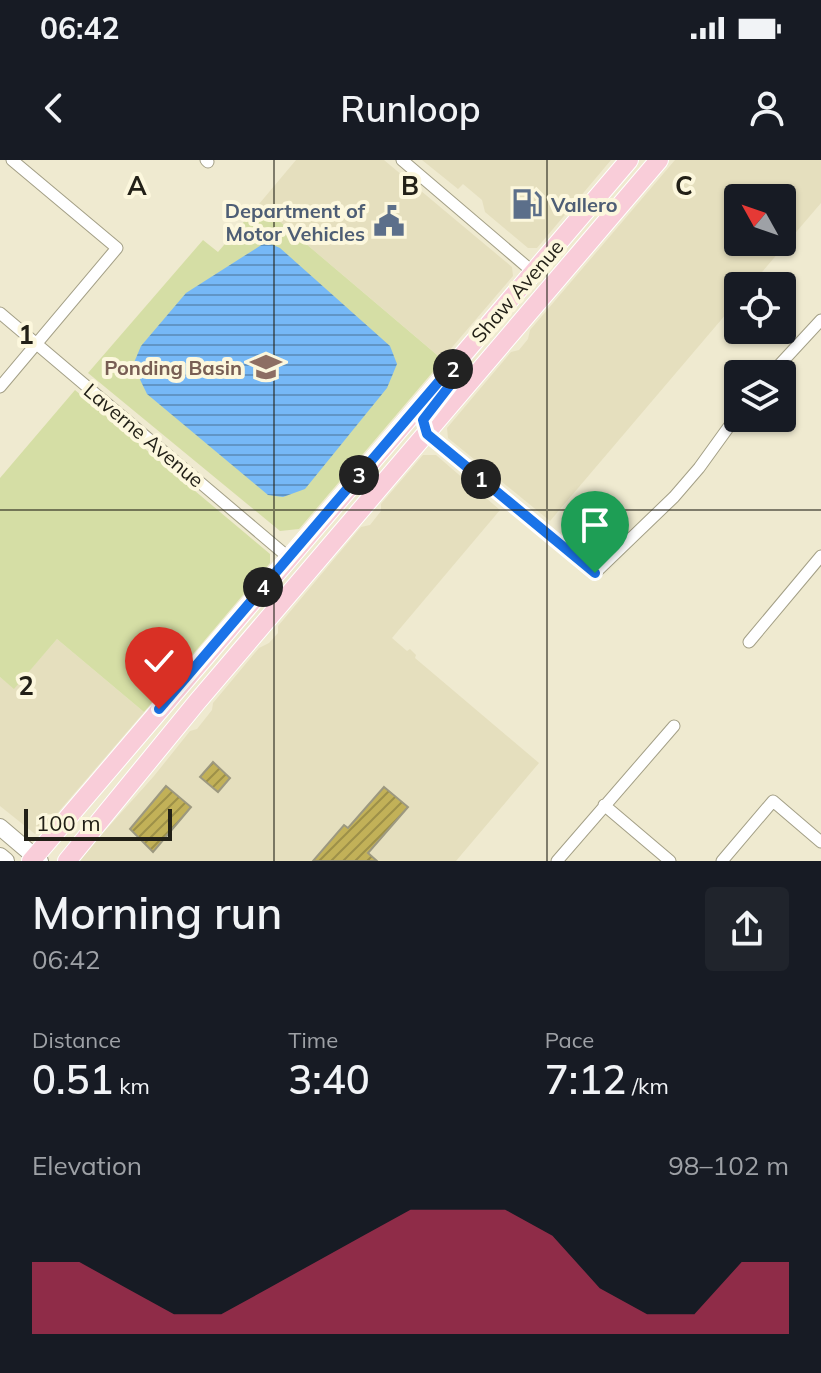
<!DOCTYPE html>
<meta charset="utf-8">
<style>
:root{--surface:#171b24;--page:#20242c;--text:#f1f3f6;--muted:#9ea1a6;--accent:#c33458}
body{margin:0;font-family:Mulish,sans-serif;background:var(--page);color:var(--text);height:100vh;display:flex;flex-direction:column;font-size:30px;white-space:nowrap}
*{box-sizing:border-box;margin:0}
p{font-size:26px;color:var(--muted)}
.icon{flex:none;width:44px;height:44px;fill:none;stroke:currentColor;stroke-width:2;stroke-linecap:round;stroke-linejoin:round}
.map{position:relative;height:701px;overflow:hidden}
.details{display:flex;flex-direction:column;background:var(--surface);flex:1}
.details>*{flex:none}
.needle{width:52px;rotate:310deg}
.buttons{position:absolute;left:724px;top:24px;display:grid;gap:16px}
.buttons a{display:grid;place-items:center;width:72px;height:72px;border-radius:8px;background:var(--surface);box-shadow:0 2px 6px #0004;font-size:40px}
.scale{position:absolute;left:24px;bottom:20px;width:148px;box-sizing:border-box;padding-left:8px;border:4px solid #222017;border-top:0;font-size:22px;line-height:28px;white-space:nowrap;color:#222017;-webkit-text-stroke:6px #fcf7dd;paint-order:stroke}
.pin{position:absolute;display:grid;place-items:center;width:68px;height:68px;color:#fff;margin:-82px -34px;border-radius:50% 50% 50% 0;rotate:-45deg;box-shadow:0 0 8px #0007}
.pin .icon{rotate:45deg}
.km{position:absolute;width:40px;height:40px;margin:-20px;border-radius:50%;background:#222;color:#fff;font-size:22px;line-height:40px;text-align:center}
.round{display:grid;place-items:center;flex:none;width:84px;height:84px;border-radius:8px;background:var(--page)}
.overview{display:flex;align-items:center;justify-content:space-between;height:136px;padding:0 32px}
h1{font-size:44px;font-weight:600;line-height:60px}
.figures{display:grid;grid-template-columns:repeat(3,1fr);gap:12px;height:136px;padding:8px 32px}
.figures div{display:grid;align-content:center}
.figures b{font-size:40px;font-weight:600}
.figures small{font-size:22px;font-weight:400}
.figures p{font-size:22px}
.chart{height:224px;padding:16px 32px}
.chart p{display:flex;justify-content:space-between}
.chart svg{width:100%;height:144px;margin-top:8px;fill:var(--accent);opacity:.7}
.status{display:flex;justify-content:space-between;align-items:center;height:56px;padding:0 40px;background:var(--surface);direction:ltr}
.status svg{height:22px;fill:currentColor}
header{display:flex;justify-content:space-between;align-items:center;height:104px;padding:0 32px;background:var(--surface);font-size:36px;font-weight:600}
.map>svg:first-child{display:block}
</style>
<div class="status"><b>06:42</b><svg viewBox="0 0 49 12"><path d="M0 12V9h3v3zM5 12V6h3v6zM10 12V3h3v9zM15 12V0h3v12zM26 1h20v11H26zM47 4h2v5h-2z"/></svg></div>
<header><svg class="icon" aria-label="back" viewBox="0 0 24 24"><path d="M15 5l-7 7 7 7"/></svg>Runloop<svg class="icon" aria-label="person" viewBox="0 0 24 24"><circle cx="12" cy="8" r="4"/><path d="M4 21q1-7 8-7t8 7"/></svg></header>
<div class="map">
<svg width="821" height="701" viewBox="0 0 821 701">
<defs>
<pattern id="water-rules" width="6" height="5" patternUnits="userSpaceOnUse" patternTransform="scale(2)"><rect width="6" height="5" fill="#76b8f6"/><path d="M0 2.5h6" fill="none" stroke="#6095c6"/></pattern>
<pattern id="building-hatch" width="6" height="6" patternUnits="userSpaceOnUse" patternTransform="scale(2)"><rect width="6" height="6" fill="#c2b158"/><path d="M-1 1l2-2M0 6l6-6M5 7l2-2" fill="none" stroke="#9d9048"/></pattern>
</defs>
<rect width="100%" height="100%" fill="#efead0"/>
<path fill="#e5dfbe" fill-rule="evenodd" d="M 296,0 L 384,0 L 512,107 L 513,116 L 442,199 L 259,44 Z
M 422,0 L 611,0 L 537,88 L 528,88 L 485,52 L 482,40 L 463,24 L 458,29 Z
M 675,0 L 821,0 L 821,43 L 750,126 L 738,126 L 738,140 L 550,361 L 448,278 L 447,268 L 511,192 L 519,190 L 528,179 L 530,170 ZM 738,38 L 782,38 L 782,82 L 738,82 Z
M 423,295 L 436,295 L 500,350 L 392,478 L 407,491 L 410,489 L 416,495 L 415,498 L 539,603 L 456,701 L 78,701 L 154,616 L 190,571 L 197,569 L 212,550 L 213,543 L 259,488 L 269,483 L 278,473 L 278,466 L 361,367 L 370,365 L 381,351 L 381,344 Z
M 57,479 L 144,552 L 42,671 L 35,674 L 0,646 L 0,517 L 14,528 Z"/>
<path fill="#d5dea5" d="M 259,44 L 443,200 L 299,369 L 280,371 L 88,213 L 203,80 L 218,92 Z
M 75,230 L 270,394 L 270,403 L 144,552 L 57,479 L 14,529 L 0,517 L 0,318 Z"/>
<path fill="url(#water-rules)" d="M 266,82 L 280,88 L 390,186 L 397,204 L 387,228 L 305,329 L 283,337 L 268,335 L 147,234 L 133,205 L 141,186 L 186,133 Z"/>
<path fill="url(#building-hatch)" stroke="#9c987f" stroke-width="2" d="M 213,602 L 230,618 L 218,632 L 200,617 Z
M 166,626 L 191,647 L 153,692 L 130,669 Z
M 384,627 L 408,647 L 368,693 L 377,701 L 313,701 L 344,665 L 348,668 Z"/>
<g fill="none" stroke-linecap="round" stroke-linejoin="round">
<defs>
<path id="minor" d="M 206,0 L 208,2
M 402,0 L 533,112
M 0,153 L 288,397
M 771,214 L 821,160
M 0,227 L 117,88 L 12,0
M 427,274 L 595,413 L 674,337 L 699,308 L 738,254
M 749,482 L 821,396
M 604,645 L 670,701
M 557,701 L 674,566
M 722,701 L 773,641 L 821,682"/>
<path id="secondary" d="M 0,667 L 40,701
M 0,696 L 6,701"/>
<path id="primary" d="M 31,701 L 629,0
M 67,701 L 197,542 L 659,0"/>
</defs>
<use href="#minor" stroke="#a39f86" stroke-width="13"/>
<use href="#secondary" stroke="#a39f86" stroke-width="18"/>
<use href="#primary" stroke="#fff" stroke-width="20"/>
<use href="#minor" stroke="#fff" stroke-width="11"/>
<use href="#secondary" stroke="#fff" stroke-width="16"/>
<use href="#primary" stroke="#f9cdd9" stroke-width="18"/>
</g>
<g fill="none" stroke-linecap="round" stroke-linejoin="round">
<defs>
<path id="route" d="M 159,549 L 453,205 L 454,220 L 423,260 L 427,274 L 595,413"/>
</defs>
<use href="#route" stroke="#fff" stroke-width="16"/>
<use href="#route" stroke="#1a73e8" stroke-width="10"/>
</g>
<path fill="none" stroke="#222017" stroke-width="2" stroke-opacity="0.55" d="M 274,0 L 274,701M 547,0 L 547,701M 0,350 L 821,350"/>
<defs>
<symbol id="fuel-bare" viewBox="-9 -9 18 18"><path d="M-5.5-6h7V0h2V4h1.3V-2.5L3-4.5l.8-.8L6-3V5H2.5V1h-1V6h-7ZM-4.2-4.7v3.2H.2V-4.7Z" fill="#5c6f8a" stroke="#fcf7dd" stroke-width="2.5" paint-order="stroke"/></symbol>
<symbol id="civic-bare" viewBox="-9 -9 18 18"><path d="M-.6-6.5H3V-4.5H.6V-3L4-1V1h2V6H-6V1h2V-1L-.6-3ZM-1.2 2.5V6h2.4V2.5Z" fill="#5c6f8a" stroke="#fcf7dd" stroke-width="2.5" paint-order="stroke"/></symbol>
<symbol id="school-bare" viewBox="-9 -9 18 18"><path d="M0-5L7-2L0 1L-7-2ZM-4 1L0 2.5L4 1V4Q0 6-4 4Z" fill="#8d6e63" stroke="#fcf7dd" stroke-width="2.5" paint-order="stroke"/></symbol>
</defs>
<g fill-rule="evenodd">
<use href="#fuel-bare" x="505" y="22" width="44" height="44"/>
<use href="#civic-bare" x="367" y="39" width="44" height="44"/>
<use href="#school-bare" x="244" y="185" width="44" height="44"/>
</g>
<g text-anchor="middle" dominant-baseline="central" stroke-width="8" stroke-linejoin="round" paint-order="stroke">
<g font-size="20" font-weight="bold" fill="#4e5e75" stroke="#fcf7dd" text-anchor="start">
<text x="551" y="44">Vallero</text>
<text x="365" y="50" text-anchor="end">Department of<tspan x="365" dy="23">Motor Vehicles</tspan></text>
</g>
<g font-size="20" fill="#222017" stroke="#fcf7dd">
<text transform="translate(517 131) rotate(-49)">Shaw Avenue</text>
<text transform="translate(144 275) rotate(40)">Laverne Avenue</text>
</g>
<g font-size="20" font-weight="bold" fill="#785e54" stroke="#fcf7dd" text-anchor="end">
<text x="242" y="207">Ponding Basin</text>
</g>
</g>
<g font-size="26" text-anchor="middle" font-weight="bold" fill="#222017" stroke="#fcf7dd" stroke-width="8" stroke-linejoin="round" paint-order="stroke">
<text x="137" y="35">A</text>
<text x="410" y="35">B</text>
<text x="684" y="35">C</text>
<text x="26" y="184">1</text>
<text x="26" y="535">2</text>
</g>
</svg>
<div class="buttons">
<a><svg class="needle" viewBox="-14 -14 28 28"><path d="M0-13l5 13h-10z" fill="#e53935"/><path d="M0 13l5-13h-10z" fill="#9ea1a6"/></svg></a>
<a><svg class="icon" aria-label="locate" viewBox="0 0 24 24"><circle cx="12" cy="12" r="6"/><path d="M12 2v4M12 18v4M2 12h4M18 12h4"/></svg></a>
<a><svg class="icon" aria-label="layers" viewBox="0 0 24 24"><path d="M12 4l9 5-9 5-9-5zM3 14l9 5 9-5"/></svg></a>
</div>
<div class="scale">100 m</div>
<div class="pin" style="left:595px;top:413px;background:#1e9e55"><svg class="icon" aria-label="arrive" viewBox="0 0 24 24"><path d="M6 21V4h12l-3 4 3 4H6"/></svg></div>
<div class="pin" style="left:159px;top:549px;background:#d93025"><svg class="icon" aria-label="check" viewBox="0 0 24 24"><path d="M5 12l5 5 9-10"/></svg></div>
<b class="km" style="left:481px;top:319px">1</b>
<b class="km" style="left:453px;top:209px">2</b>
<b class="km" style="left:359px;top:315px">3</b>
<b class="km" style="left:263px;top:427px">4</b>
</div>
<section class="details">
<div class="overview"><div><h1>Morning run</h1><p>06:42</p></div><a class="round"><svg class="icon" aria-label="share" viewBox="0 0 24 24"><path d="M12 15V3M7 8l5-5 5 5M5 13v7h14v-7"/></svg></a></div>
<div class="figures">
<div><p>Distance</p><b>0.51<small> km</small></b></div>
<div><p>Time</p><b>3:40</b></div>
<div><p>Pace</p><b>7:12<small> /km</small></b></div>
</div>
<div class="chart"><p><span>Elevation</span>98–102 m</p>
<svg viewBox="0 0 160 44" preserveAspectRatio="none"><path d="M0 44V22L10 22L20 30L30 38L40 38L50 30L60 22L70 14L80 6L90 6L100 6L110 14L120 30L130 38L140 38L150 22L160 22V44z"/></svg>
</div>
</section>
